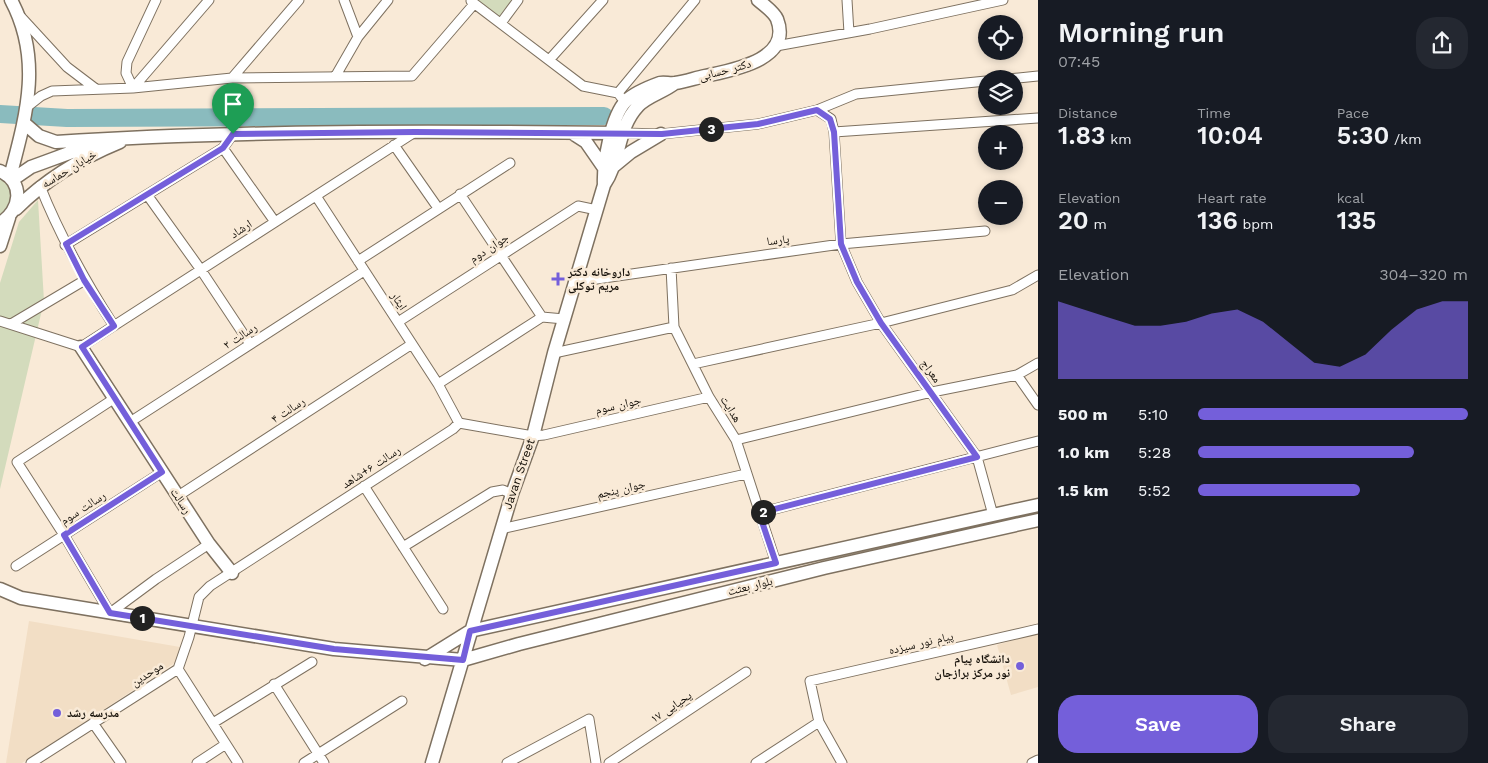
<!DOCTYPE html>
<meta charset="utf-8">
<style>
:root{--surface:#171b24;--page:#242831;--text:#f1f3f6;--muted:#9ea1a6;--accent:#745fda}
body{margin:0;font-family:"Work Sans","Noto Naskh Arabic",sans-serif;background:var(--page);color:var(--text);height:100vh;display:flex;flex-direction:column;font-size:19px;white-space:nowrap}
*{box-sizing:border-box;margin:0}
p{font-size:16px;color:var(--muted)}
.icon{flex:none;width:28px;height:28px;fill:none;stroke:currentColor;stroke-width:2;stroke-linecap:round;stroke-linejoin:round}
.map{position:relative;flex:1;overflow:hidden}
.details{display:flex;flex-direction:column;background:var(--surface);width:450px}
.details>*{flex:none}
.fabs{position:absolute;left:978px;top:15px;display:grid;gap:10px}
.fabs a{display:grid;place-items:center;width:45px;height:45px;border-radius:50%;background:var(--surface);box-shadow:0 2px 8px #0003;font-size:25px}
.pin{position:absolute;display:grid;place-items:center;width:42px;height:42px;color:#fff;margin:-51px -21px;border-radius:50% 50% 50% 0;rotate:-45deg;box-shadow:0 0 5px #0007}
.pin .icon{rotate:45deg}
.km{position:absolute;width:25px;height:25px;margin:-12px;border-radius:50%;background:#222;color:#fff;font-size:14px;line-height:25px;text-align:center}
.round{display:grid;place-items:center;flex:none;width:52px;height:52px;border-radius:20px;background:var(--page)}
.headline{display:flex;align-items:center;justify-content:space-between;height:85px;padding:0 20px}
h1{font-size:28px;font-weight:600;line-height:38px}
.figures{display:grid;grid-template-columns:repeat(3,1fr);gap:8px;height:85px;padding:5px 20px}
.figures div{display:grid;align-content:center}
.figures b{font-size:25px;font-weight:600}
.figures small{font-size:14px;font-weight:400}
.figures p{font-size:14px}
.chart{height:140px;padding:10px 20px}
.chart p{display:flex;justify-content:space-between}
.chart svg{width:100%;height:90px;margin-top:5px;fill:var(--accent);opacity:.7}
.button{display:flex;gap:10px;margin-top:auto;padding:10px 20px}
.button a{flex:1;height:58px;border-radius:20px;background:var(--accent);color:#fff;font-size:20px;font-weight:600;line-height:58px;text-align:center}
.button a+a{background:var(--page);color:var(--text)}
ul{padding:0 20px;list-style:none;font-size:16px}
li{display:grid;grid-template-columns:80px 60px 1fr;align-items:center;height:38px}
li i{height:12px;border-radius:6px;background:var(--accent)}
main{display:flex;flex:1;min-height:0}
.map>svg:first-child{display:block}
</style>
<main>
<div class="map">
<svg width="1038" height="763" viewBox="0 0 1038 763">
<rect width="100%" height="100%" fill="#f9ead7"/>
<path fill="#f2dec5" d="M 29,621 L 180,647 L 176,662 L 22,763 L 6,763 Z
M 1038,633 L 1038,687 L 1011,695 L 997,645 Z"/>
<path fill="#d3dbbc" d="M 478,0 L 515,0 L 499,18 Z
M 0,177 L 11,189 L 11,207 L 0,219 Z
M 38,200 L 44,301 L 0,489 L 0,283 L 19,222 Z"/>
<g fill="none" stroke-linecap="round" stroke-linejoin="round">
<path stroke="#8abbbe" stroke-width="18" d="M 0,114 L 67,118 L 604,116"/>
<defs>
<path id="street" d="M 156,0 L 127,62 L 126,73 L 133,88 L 209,0
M 847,0 L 849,33
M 471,1 L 583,86 L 618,93
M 21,17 L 67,67 L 96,89
M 501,23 L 518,0
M 358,37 L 388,0
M 776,46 L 870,29 L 1003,0
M 550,59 L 603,0
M 335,77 L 358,37 L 344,0
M 232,78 L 299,0
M 1008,79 L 1038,76
M 621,97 L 618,93 L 695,0
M 27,107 L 41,96 L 52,91 L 133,88 L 232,78 L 412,76 L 474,4
M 817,110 L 831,119 L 834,132 L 841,244 L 857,282 L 881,323 L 977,457 L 993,515
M 834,132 L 1038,118
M 622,133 L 661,134 L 758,124 L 817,110 L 856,94 L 986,81
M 394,145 L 438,208
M 223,148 L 275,222
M 40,186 C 60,236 85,281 114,326
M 460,194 L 542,317
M 148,196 L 201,270 L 250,344
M 316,196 L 438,384 L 459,423
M 65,245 L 223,148 L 233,134
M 358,261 L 510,163
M 671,268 L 674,327 L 709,397 L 736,440 L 776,563
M 576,282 L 841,244 L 985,231
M 542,317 L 564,319
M 0,321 L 81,347 L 415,132
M 398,322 L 578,206 L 597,210
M 11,324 L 85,280
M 554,353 L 674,327
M 693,364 L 881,323 L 1012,290 L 1038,275
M 1017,375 L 1038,363
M 438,384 L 542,317
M 115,398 L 17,462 L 64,535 L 110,613 L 156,579 L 209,544
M 130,422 L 364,271
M 736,440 L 932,392 L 1017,375 L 1038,405
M 364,486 L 443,609
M 178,496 L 412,344
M 759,513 L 1038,441
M 501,529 L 746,474
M 403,547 L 492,492 L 503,490 L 512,494
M 16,566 L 162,472
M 178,669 L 238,763
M 274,684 L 324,763
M 93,723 L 121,763
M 213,723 L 312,662
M 31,763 L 178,669 L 189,637 L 199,597 L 210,586 L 453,429 L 459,423 L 533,436 L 544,435 L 709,397
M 197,763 L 226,744
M 304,763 L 402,701
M 507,763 L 589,719 L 596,763
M 609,763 L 746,672
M 756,763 L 819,722
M 842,763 L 819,722 L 810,681 L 1038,629
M 1032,763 L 1038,760"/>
<path id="secondary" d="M 24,123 L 39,136 L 56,142 C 244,130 433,131 622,133
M 572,133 L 586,142 L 604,168
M 614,166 L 631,152 L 661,134
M 0,171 C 25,182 21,211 0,223
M 10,177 C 26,116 43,60 11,0
M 12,180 L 31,167 L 91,145
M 604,185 C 603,164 611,116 626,101 C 634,93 649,87 660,83 C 665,82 670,84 675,83 C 685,82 695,78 705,76 C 732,70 793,60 777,19 C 774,12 764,5 758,0
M 16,209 C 46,179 81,158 120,142
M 0,246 L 9,218
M 81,347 L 209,544 L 232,573
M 0,589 L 21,598 L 334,649 L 463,660 L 519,644 L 824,568 L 1038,520
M 425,659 L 470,631 L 1038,505
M 432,763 L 512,494 L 533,436 L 554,353 L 604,185 C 621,160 617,128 638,106 C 647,96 664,92 675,83"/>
</defs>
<use href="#street" stroke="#7e7160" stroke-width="11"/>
<use href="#secondary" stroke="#7e7160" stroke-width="15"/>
<use href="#street" stroke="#fff" stroke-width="9"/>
<use href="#secondary" stroke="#fff" stroke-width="12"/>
</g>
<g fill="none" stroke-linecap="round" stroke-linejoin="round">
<defs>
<path id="route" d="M 817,110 L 830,119 L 834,132 L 841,244 L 857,282 L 881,323 L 977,457 L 759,513 L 776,563 L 470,631 L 463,660 L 334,649 L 110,613 L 64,535 L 162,472 L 82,347 L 114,326 L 84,280 L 66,244 L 223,148 L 233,134 L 415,132 L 662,134 L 758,124 Z"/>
</defs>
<use href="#route" stroke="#fff" stroke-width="10"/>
<use href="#route" stroke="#745fda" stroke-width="6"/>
</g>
<g fill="#745fda" stroke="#f9ead7" stroke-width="2">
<path d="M555.5 271.5h5v5h5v5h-5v5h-5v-5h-5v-5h5z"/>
<circle cx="1020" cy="666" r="5"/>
<circle cx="57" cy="713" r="5"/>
</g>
<g text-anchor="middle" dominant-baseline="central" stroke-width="5" stroke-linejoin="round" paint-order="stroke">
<g font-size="12" fill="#151009" stroke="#f9ead7">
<text transform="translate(725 70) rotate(-15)">دکتر حسابی</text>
<text transform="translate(69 169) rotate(-31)">خیابان حماسه</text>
<text transform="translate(241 229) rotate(-33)">ارشاد</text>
<text transform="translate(778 240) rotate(-8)">پارسا</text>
<text transform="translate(489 248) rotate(-33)">جوان دوم</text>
<text transform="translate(399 301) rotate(57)">ایثار</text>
<text transform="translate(240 336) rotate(-33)">رسالت ۲</text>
<text transform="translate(931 371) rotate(54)">معراج</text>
<text transform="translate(618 405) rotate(-13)">جوان سوم</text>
<text transform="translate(731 409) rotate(58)">هدایت</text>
<text transform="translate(288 410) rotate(-33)">رسالت ۴</text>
<text transform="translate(371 467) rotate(-33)">رسالت ۶+شاهد</text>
<text transform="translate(519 474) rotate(-71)">Javan Street</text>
<text transform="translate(621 489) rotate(-13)">جوان پنجم</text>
<text transform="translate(181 501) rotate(57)">رسالت</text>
<text transform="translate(83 508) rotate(-33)">رسالت سوم</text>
<text transform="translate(750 586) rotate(-14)">بلوار بعثت</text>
<text transform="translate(921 643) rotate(-13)">پیام نور سیزده</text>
<text transform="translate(147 674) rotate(-33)">موحدین</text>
<text transform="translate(671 707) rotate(-34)">یحیایی ۱۷</text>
</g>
<g font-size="12" font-weight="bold" fill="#151009" stroke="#f9ead7" text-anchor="start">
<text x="568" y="272">داروخانه دکتر<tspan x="568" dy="14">مریم توکلی</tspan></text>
<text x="1010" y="659" text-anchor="end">دانشگاه پیام<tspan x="1010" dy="14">نور مرکز برازجان</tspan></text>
<text x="67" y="713">مدرسه رشد</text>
</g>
</g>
</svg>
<div class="fabs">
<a><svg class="icon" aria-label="locate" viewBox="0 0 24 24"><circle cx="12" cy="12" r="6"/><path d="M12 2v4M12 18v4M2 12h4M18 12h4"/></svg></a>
<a><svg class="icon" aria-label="layers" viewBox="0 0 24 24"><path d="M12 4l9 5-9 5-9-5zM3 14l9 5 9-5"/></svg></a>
<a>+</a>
<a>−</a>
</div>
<div class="pin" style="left:233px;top:134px;background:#1e9e55"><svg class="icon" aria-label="arrive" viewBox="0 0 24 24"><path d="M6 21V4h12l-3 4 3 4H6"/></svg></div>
<b class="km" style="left:142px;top:618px">1</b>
<b class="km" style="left:763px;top:512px">2</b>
<b class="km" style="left:711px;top:129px">3</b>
</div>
<section class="details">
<div class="headline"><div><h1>Morning run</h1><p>07:45</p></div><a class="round"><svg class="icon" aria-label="share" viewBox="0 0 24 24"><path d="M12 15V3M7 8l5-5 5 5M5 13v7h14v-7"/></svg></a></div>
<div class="figures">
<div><p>Distance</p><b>1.83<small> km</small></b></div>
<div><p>Time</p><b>10:04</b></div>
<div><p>Pace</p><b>5:30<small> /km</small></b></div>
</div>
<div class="figures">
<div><p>Elevation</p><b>20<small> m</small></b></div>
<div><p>Heart rate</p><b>136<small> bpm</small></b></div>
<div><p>kcal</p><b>135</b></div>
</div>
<div class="chart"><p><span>Elevation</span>304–320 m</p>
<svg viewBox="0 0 160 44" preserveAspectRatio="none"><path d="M0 44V6L10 10L20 14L30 18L40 18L50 16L60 12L70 10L80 16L90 26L100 36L110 38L120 32L130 20L140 10L150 6L160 6V44z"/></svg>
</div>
<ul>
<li><b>500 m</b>5:10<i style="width:100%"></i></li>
<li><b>1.0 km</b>5:28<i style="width:80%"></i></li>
<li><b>1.5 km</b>5:52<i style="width:60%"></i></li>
</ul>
<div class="button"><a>Save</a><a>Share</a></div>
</section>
</main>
